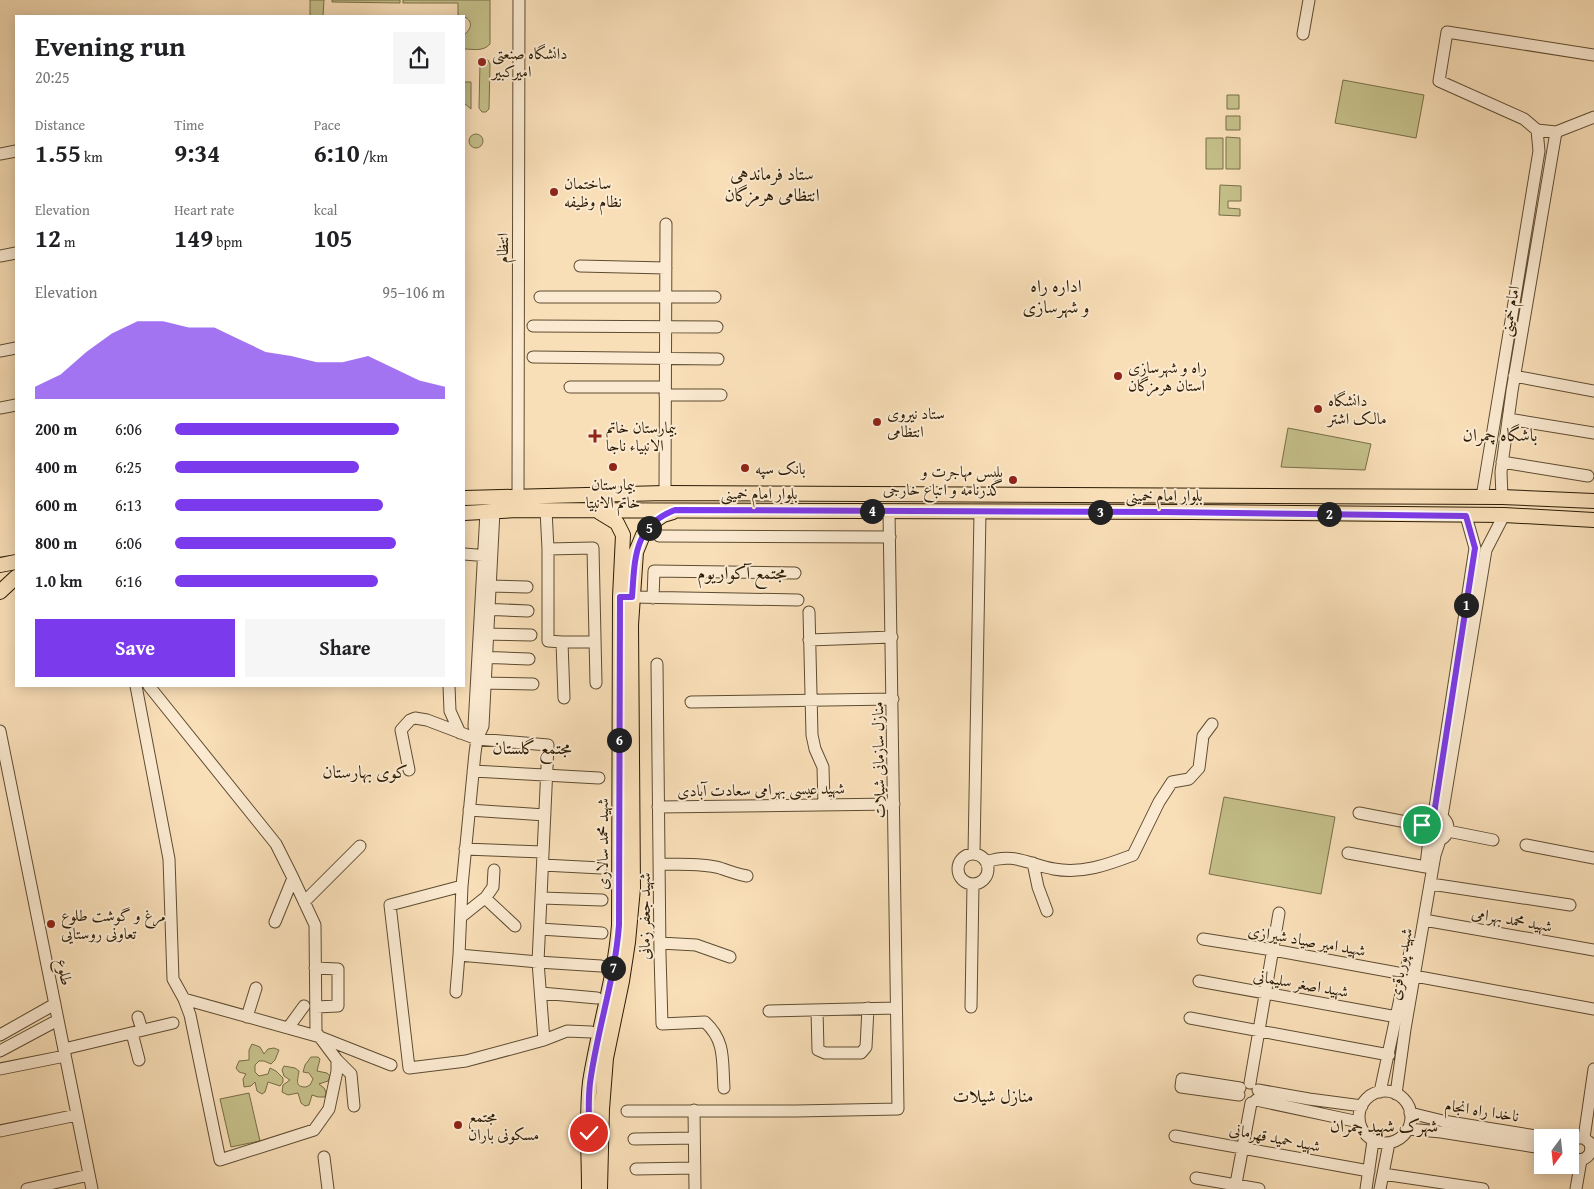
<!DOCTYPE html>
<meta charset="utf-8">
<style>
:root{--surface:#fff;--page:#f6f6f6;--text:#202124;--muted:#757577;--accent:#7c3aed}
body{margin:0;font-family:"Gentium Book Plus",Amiri,serif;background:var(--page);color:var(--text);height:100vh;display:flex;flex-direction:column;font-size:19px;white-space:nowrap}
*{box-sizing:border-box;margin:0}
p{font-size:16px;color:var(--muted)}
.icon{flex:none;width:28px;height:28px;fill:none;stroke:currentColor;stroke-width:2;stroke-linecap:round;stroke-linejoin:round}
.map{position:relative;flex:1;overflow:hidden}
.sheet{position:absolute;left:15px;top:15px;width:450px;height:672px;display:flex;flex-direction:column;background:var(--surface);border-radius:0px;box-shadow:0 2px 12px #0003}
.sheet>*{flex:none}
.needle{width:32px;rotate:195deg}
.buttons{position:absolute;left:1534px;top:1129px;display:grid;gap:10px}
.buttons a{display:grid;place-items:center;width:45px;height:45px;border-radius:0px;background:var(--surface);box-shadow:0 2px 12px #0003;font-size:25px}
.pin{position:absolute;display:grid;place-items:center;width:42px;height:42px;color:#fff;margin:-21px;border:2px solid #fff;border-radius:50%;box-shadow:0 1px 5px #0007}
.km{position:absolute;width:25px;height:25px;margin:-12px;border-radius:50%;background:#222;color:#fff;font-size:14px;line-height:25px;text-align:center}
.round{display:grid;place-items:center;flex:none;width:52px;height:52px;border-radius:0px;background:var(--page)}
.overview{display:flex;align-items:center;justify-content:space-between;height:85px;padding:0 20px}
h1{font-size:28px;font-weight:800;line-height:38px}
.figures{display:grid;grid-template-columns:repeat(3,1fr);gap:8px;height:85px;padding:5px 20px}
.figures div{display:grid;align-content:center}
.figures b{font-size:25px;font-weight:800}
.figures small{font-size:14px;font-weight:400}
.figures p{font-size:14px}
.chart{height:140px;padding:10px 20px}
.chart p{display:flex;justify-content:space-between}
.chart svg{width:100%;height:90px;margin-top:5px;fill:var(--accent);opacity:.7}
.button{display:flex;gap:10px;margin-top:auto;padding:10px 20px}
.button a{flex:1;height:58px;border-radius:0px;background:var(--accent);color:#fff;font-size:20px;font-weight:800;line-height:58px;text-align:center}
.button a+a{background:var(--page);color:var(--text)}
ul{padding:0 20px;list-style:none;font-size:16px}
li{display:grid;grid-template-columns:80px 60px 1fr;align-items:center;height:38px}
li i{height:12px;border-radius:6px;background:var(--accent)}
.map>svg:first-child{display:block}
</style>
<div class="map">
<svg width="1594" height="1189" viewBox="0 0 1594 1189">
<rect width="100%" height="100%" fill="#f9dfb8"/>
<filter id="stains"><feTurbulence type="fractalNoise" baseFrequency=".004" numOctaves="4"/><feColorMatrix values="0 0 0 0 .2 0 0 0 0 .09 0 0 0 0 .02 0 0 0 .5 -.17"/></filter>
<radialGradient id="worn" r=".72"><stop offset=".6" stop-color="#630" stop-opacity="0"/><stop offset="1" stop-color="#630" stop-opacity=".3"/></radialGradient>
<path fill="#c5c08a" stroke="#786e47" d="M 310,0 L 324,0 L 323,16 L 310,16 Z
M 332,0 L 400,0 L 400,3 L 332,2 Z
M 403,0 L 490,0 L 490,44 C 483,52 473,49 464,49 L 464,35 C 475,26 471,17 458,15 L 458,3 L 403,3 Z
M 483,59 L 488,60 L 490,64 L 489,109 L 486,112 L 482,112 L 479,108 L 480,63 Z
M 1343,80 L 1424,95 L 1416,138 L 1335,123 Z
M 464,82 L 471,82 L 471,109 L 464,103 Z
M 1227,95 L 1239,95 L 1239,109 L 1227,109 Z
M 1226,116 L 1240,116 L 1240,130 L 1226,130 Z
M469 141a7 7 0 1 1 14 0a7 7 0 1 1-14 0Z
M 1226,137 L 1240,138 L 1240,169 L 1226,169 Z
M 1206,138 L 1223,138 L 1223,169 L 1206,169 Z
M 1220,185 L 1241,186 L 1241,201 L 1228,201 L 1228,208 L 1240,209 L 1240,216 L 1219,215 Z
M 1288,428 L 1371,444 L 1365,470 L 1281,467 Z
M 1224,797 L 1335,817 L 1321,894 L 1209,874 Z
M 252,1044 L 260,1047 L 264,1054 L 268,1049 L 274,1048 L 279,1050 L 275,1060 L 271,1064 L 264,1061 L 259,1061 L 255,1065 L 255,1072 L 259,1076 L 268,1074 L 270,1068 L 276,1071 L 283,1078 L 283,1082 L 280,1086 L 268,1082 L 265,1092 L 262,1094 L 257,1091 L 255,1082 L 251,1086 L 244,1087 L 243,1079 L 246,1074 L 239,1072 L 236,1068 L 239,1061 L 249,1060 L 249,1050 Z
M 311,1057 L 318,1057 L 320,1059 L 317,1071 L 327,1073 L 330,1076 L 328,1081 L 319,1084 L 324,1088 L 326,1092 L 325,1097 L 318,1097 L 312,1095 L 309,1105 L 305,1106 L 301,1103 L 298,1093 L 288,1095 L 282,1092 L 283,1085 L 290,1080 L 284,1076 L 282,1070 L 284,1066 L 295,1068 L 299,1071 C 298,1080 294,1087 306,1087 L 310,1085 L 313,1079 L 309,1073 L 303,1072 L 305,1065 Z
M 249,1093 L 260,1141 L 231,1147 L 220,1099 Z"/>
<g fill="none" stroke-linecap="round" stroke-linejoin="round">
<defs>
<path id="minor" d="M 1303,34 L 1309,0
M 1594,55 L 1447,32 L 1439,81 L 1524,119 L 1537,130 L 1556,132 L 1594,117
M 0,154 L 16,151
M 0,256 L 16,253
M 580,266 L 666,268
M 540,297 L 715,297
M 533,326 L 717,327
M 0,351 L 16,348
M 533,357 L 718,359
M 1514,376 L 1594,391
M 570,387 L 665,387
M 665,395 L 721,395
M 0,408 L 16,405
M 1508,419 L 1594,433
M 1502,462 L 1588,476
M 665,493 L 666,224
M 518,495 L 519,0
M 1482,497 L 1539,151 L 1537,130
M 1502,497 L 1501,472 L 1512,391 L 1556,132
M 546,510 L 548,549 L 548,641 L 562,642 L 564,698
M 659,536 L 890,537
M 548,549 L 593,548 L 596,683
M 464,554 L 489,556
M 489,586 L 527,587
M 632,597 L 798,600
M 653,598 L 654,571 L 795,573
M 482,609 L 528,611
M 809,612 L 812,735 L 815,749 L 823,767 L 824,805
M 480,634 L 531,635
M 809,640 L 892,637
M 562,642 L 595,642
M 479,657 L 529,659
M 657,664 L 660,954 L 662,1024 L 705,1022 C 726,1041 722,1061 724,1088
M 478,683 L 533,684
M 136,686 L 169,859 L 173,979 L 184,999 L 190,1015 L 220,1160 L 314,1130 L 329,1109 L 337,1071 L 337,1060 L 316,1032 L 315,925 L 293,878 L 276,844 L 149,686
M 449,686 L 450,711 L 460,733
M 691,702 L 893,699
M 0,731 L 92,1189
M 477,739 L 474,726 L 486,512
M 409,770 L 401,730 L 410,720 L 415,718 L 427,720 L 477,739 L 548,745 L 538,962 L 601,966
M 473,771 L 599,778
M 658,807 L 894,804
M 469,810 L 545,815
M 1359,813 L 1422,825
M 1434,814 L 1475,548 L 1466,516
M1422 828a13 13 0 1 1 26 0a13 13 0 1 1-26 0Z
M 1442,816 L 1486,550 L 1504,515
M 1448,831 L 1493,840
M 1526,845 L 1594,858
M 465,849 L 543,852
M 1348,853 L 1426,867
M 974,854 L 980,512
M958 869a15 15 0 1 1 30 0a15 15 0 1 1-30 0Z
M 986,862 C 1013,852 1028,864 1054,869 C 1082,874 1107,865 1133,855 L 1159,802 L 1172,782 L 1189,779 L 1199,768 L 1203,736 L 1212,724
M 1033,863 L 1038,887 L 1047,911
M 659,864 C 679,865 701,863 720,868 C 731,872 736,874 747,876
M 543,865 L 601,868
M 1426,865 L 1429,839
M 1431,884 L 1570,905
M 462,886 L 390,905 L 409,1068 L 466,1061 L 544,1040 L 538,962 L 459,955 L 462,886 L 475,753 L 477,739 L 483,726 L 494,511
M 485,898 L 515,926
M 541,898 L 602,900
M 304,902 L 360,846
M 461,917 L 486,897 L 493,887 L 494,870
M 1424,920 L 1594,950
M 275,922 L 293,878
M 540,929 L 602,933
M 1203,939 L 1273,950 L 1594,1009
M 660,943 L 696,945 L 730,957
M 315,968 L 338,969 L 338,1006 L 316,1007
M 1199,981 L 1397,1017
M 456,992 L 459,955
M 541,993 L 597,998
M 184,999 L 320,1037 L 391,1065
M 971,1007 L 973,884
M 817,1010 L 818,1050 L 825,1053 L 861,1053 L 866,1047 L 868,1008
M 769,1011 L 896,1008
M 138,1017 L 142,1030
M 247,1017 L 256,988
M 1190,1018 L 1389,1055
M 288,1028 L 304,1006
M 132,1033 L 139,1060
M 0,1035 L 55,1004
M 544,1040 L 567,1031 L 591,1032
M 64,1049 L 173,1023
M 0,1051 L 58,1020
M 337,1060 L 351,1074 L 354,1106
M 0,1069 L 65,1056
M 1250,1083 L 1279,913
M 1258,1090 L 1309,1099 L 1362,1106
M1359 1117a26 26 0 1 1 52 0a26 26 0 1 1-52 0Z
M 1380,1092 L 1411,947
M 1396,1094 L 1405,1029 L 1435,855 L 1440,840
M 1239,1095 L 1181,1087 L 1182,1079 L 1240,1088
M 1256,1100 L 1359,1122
M 694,1110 L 695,1189
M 627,1111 L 796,1111 L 898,1109 L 889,512
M 1410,1113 L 1443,1121 L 1549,1138
M 1408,1129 L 1441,1132 L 1542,1148
M 0,1131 L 77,1115
M 1175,1136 L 1369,1171
M 1584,1138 L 1594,1069
M 634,1139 L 694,1138
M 1570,1143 L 1576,1138 L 1584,1138 L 1590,1143 C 1592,1152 1590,1157 1581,1160 L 1573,1158 L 1570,1153
M 324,1157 L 328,1189
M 636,1169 L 695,1168
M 1383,1174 L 1483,1189
M 1196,1178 L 1259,1189
M 27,1189 L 89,1175
M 1235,1189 L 1251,1103
M 1366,1189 L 1373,1141
M 1380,1189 L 1389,1143
M 1576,1189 L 1581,1160"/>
<path id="major" d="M 464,498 L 665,493 L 1502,497 L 1594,501
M 464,513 L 517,510 L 1192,512 L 1504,515 L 1594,520
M 0,565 L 16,562
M 0,592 L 16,577
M 589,1189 C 589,1155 586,1116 590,1082 C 598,1030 615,978 619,925 L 620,597 L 623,535 L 617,523 L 599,512
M 600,1189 L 602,1109 L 606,1058 L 622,981 L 628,942 L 633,888 L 631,625 L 636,552 L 643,535 L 656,520 L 663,515 L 673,512"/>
</defs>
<use href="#minor" stroke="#5e4c31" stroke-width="13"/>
<use href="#major" stroke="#2b1b04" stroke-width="16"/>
<use href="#minor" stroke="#fbead1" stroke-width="11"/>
<use href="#major" stroke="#f9dfb8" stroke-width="14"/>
</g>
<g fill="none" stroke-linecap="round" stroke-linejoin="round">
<defs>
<path id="route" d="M 589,1133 C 589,1116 588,1099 590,1083 C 597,1030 615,979 619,925 L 620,597 L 632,597 C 635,559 633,526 675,510 L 1164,512 L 1466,516 L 1475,548 L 1434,814 L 1428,816 L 1422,825"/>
</defs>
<use href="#route" stroke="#fff" stroke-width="10"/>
<use href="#route" stroke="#7c3aed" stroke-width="6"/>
</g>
<g fill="#8f2418" stroke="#fbead1" stroke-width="2">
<circle cx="482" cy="62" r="5"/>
<circle cx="554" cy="192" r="5"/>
<circle cx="1118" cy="376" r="5"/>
<circle cx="1318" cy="409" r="5"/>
<circle cx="877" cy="422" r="5"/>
<path d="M592.5 428.5h5v5h5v5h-5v5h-5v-5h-5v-5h5z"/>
<circle cx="613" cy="467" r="5"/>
<circle cx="745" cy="468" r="5"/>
<circle cx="1013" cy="480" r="5"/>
<circle cx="51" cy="924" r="5"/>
<circle cx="458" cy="1125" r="5"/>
</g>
<g text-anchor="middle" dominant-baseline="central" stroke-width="4" stroke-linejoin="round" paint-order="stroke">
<g font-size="16" fill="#2b1b04" stroke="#fbead1" text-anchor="start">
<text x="492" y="53">دانشگاه صنعتی<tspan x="492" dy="18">امیرکبیر</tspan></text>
<text x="564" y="183">ساختمان<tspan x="564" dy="18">نظام وظیفه</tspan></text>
<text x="1128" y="367">راه و شهرسازی<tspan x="1128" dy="18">استان هرمزگان</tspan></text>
<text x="1328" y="400">دانشگاه<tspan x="1328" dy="18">مالک اشتر</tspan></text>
<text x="887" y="413">ستاد نیروی<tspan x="887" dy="18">انتظامی</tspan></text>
<text x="606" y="427">بیمارستان خاتم<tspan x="606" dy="18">الانبیاء ناجا</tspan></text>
<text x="755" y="468">بانک سپه</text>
<text x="1003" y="471" text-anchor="end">پلیس مهاجرت و<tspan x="1003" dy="18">گذرنامه و اتباع خارجى</tspan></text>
<text x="613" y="484" text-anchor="middle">بیمارستان<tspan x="613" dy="18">خاتم الانبیا</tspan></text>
<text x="61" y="915">مرغ و گوشت طلوع<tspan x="61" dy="18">تعاونی روستایی</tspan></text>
<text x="468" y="1116">مجتمع<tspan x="468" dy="18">مسکونی باران</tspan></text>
</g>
<g font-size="16" fill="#2b1b04" stroke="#fbead1">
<text transform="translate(502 248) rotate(-90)">انتظام</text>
<text transform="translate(1509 311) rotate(-80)">امام خمینی</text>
<text x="759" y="493">بلوار امام خمینی</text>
<text x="1164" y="495">بلوار امام خمینی</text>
<text transform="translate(878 760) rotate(-91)">منازل سازمانی شیلات</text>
<text transform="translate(761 789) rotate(-1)">شهید عیسی بهرامی سعادت آبادی</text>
<text transform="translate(602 844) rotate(-90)">شهید محمد سالاری</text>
<text transform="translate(644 916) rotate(-90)">شهید جعفر زمانی</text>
<text transform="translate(1512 919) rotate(10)">شهید محمد بهرامی</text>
<text transform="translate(1307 940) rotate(10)">شهید امیر صیاد شیرازی</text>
<text transform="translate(1400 964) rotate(-80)">شهید پورباقری</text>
<text transform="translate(65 972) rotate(79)">طلوع</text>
<text transform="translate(1301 983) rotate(10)">شهید اصغر سلیمانی</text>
<text transform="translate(1482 1110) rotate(9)">ناخدا راه انجام</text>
<text transform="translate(1275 1137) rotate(11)">شهید حمید قهرمانی</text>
</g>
<g font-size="18" fill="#2b1b04" stroke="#fbead1">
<text x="772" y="173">ستاد فرماندهی<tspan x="772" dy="21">انتظامی هرمزگان</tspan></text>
<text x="1056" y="285">اداره راه<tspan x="1056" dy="21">و شهرسازی</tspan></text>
<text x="1500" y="434">باشگاه چمران</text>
<text x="742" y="572">مجتمع آکواریوم</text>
<text x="532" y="747">مجتمع گلستان</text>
<text x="365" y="771">کوی بهارستان</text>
<text x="993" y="1095">منازل شیلات</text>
<text x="1384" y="1125">شهرک شهید چمران</text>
</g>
</g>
<rect width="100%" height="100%" filter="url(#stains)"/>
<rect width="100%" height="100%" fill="url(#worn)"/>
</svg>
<div class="buttons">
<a><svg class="needle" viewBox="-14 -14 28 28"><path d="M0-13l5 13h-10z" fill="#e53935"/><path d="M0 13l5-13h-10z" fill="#757577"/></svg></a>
</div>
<div class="pin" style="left:1422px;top:825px;background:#1e9e55"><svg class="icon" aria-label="arrive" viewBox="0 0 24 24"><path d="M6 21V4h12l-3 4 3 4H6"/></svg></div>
<div class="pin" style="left:589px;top:1133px;background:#d93025"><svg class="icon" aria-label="check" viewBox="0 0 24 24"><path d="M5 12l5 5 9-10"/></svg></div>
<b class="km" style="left:1466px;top:605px">1</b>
<b class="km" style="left:1329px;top:514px">2</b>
<b class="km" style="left:1100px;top:512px">3</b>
<b class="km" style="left:872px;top:511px">4</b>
<b class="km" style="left:649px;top:528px">5</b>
<b class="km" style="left:619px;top:740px">6</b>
<b class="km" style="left:613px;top:968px">7</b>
<section class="sheet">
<div class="overview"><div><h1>Evening run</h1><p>20:25</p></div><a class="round"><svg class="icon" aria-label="share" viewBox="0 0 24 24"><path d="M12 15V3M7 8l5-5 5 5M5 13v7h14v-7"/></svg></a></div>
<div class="figures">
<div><p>Distance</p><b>1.55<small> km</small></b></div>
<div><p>Time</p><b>9:34</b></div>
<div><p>Pace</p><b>6:10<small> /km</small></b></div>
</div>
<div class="figures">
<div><p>Elevation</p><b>12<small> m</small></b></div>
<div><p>Heart rate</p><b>149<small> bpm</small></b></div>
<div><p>kcal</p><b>105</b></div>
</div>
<div class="chart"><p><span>Elevation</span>95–106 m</p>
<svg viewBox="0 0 160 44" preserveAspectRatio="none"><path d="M0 44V38L10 32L20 21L30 12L40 6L50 6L60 9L70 9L80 15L90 21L100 23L110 26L120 26L130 23L140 29L150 35L160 38V44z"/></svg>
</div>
<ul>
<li><b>200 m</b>6:06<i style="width:83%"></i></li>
<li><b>400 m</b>6:25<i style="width:68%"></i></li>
<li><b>600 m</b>6:13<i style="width:77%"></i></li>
<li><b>800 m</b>6:06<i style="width:82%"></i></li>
<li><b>1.0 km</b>6:16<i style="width:75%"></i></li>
</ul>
<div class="button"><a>Save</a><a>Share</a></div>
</section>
</div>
